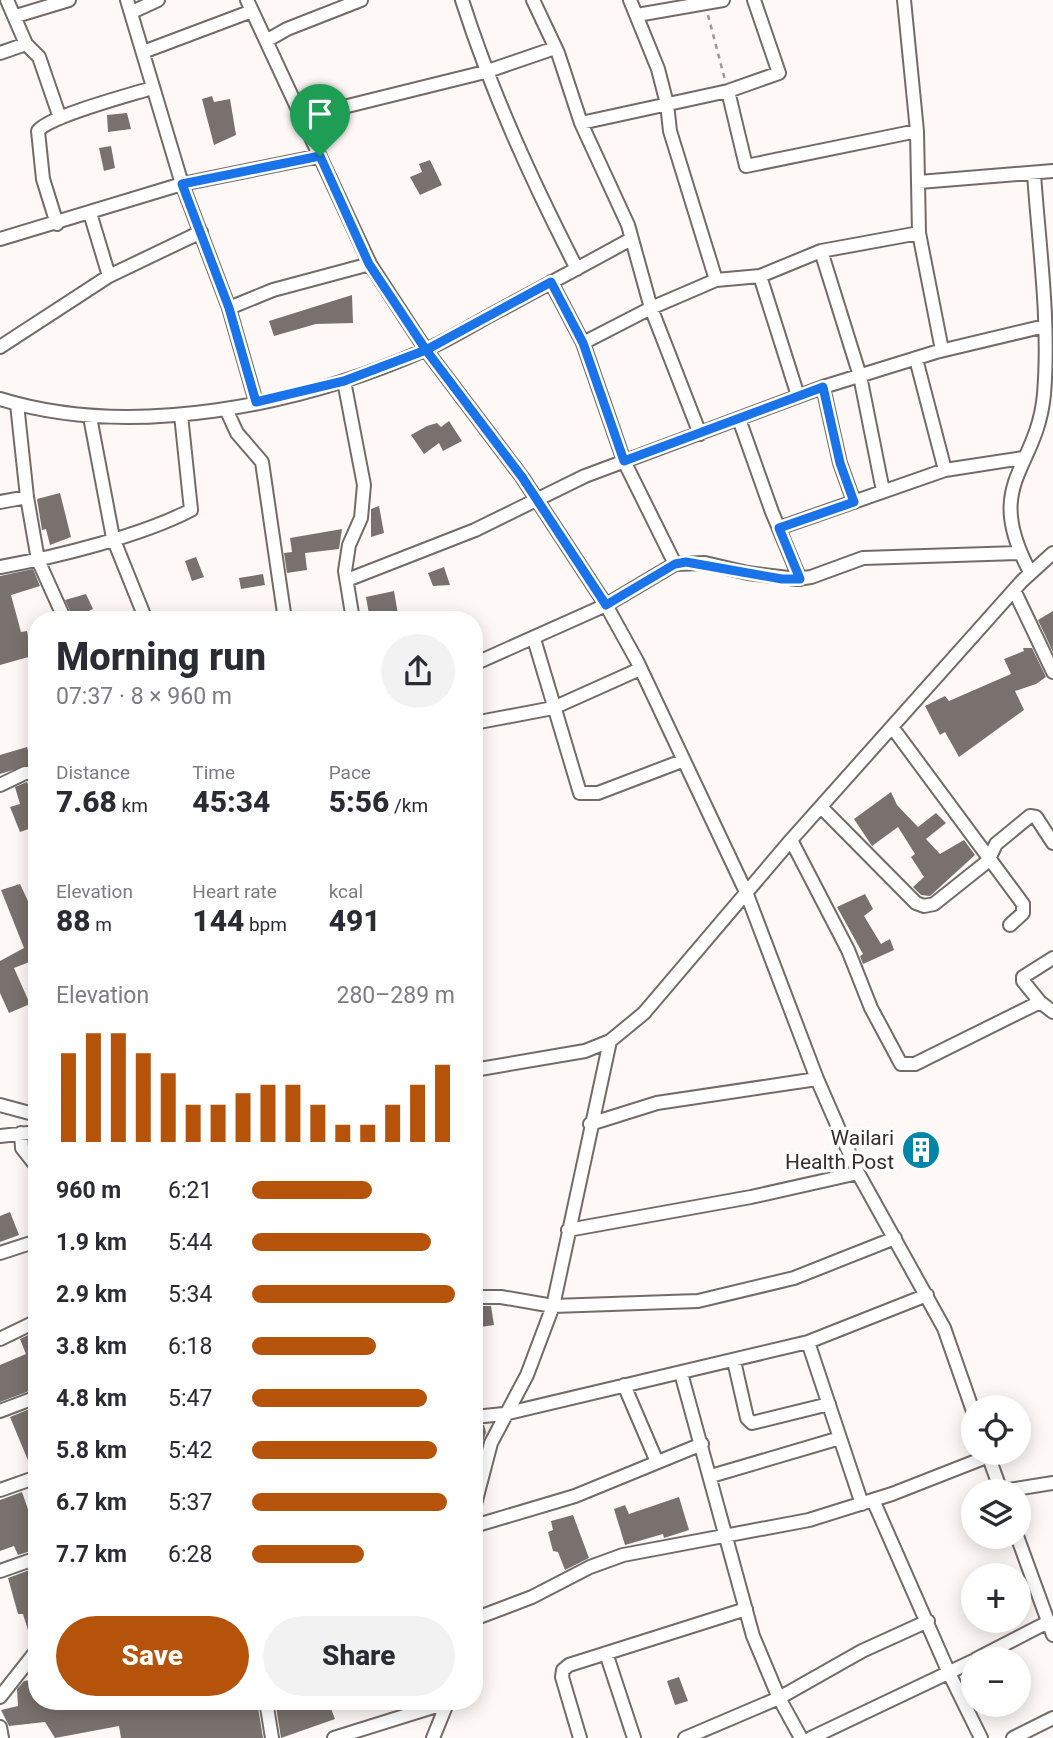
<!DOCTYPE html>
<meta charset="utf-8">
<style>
:root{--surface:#fff;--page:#f2f2f3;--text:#2b2b33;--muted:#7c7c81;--accent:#b45309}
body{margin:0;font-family:Roboto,sans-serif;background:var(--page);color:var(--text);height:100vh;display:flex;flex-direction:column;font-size:26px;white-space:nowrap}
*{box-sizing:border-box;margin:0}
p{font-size:23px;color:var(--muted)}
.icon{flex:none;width:38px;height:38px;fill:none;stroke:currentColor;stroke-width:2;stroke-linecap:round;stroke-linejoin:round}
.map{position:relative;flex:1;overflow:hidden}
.details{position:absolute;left:28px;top:611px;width:455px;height:1099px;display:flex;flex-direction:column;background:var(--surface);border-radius:28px;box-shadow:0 4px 18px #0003}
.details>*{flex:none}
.fabs{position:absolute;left:961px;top:1395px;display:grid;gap:14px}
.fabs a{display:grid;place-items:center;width:70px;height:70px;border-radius:50%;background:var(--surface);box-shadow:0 4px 18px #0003;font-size:35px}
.pin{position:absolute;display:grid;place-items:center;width:60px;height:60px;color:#fff;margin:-72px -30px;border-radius:50% 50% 50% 0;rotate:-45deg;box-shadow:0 0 7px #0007}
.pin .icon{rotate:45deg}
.round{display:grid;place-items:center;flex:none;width:74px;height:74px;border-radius:37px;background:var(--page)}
.overview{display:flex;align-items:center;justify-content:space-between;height:119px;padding:0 28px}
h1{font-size:38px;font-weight:800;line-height:52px}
.metrics{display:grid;grid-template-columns:repeat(3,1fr);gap:10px;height:119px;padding:7px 28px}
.metrics div{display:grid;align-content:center}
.metrics b{font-size:30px;font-weight:800}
.metrics small{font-size:19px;font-weight:400}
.metrics p{font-size:19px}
.chart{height:196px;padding:14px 28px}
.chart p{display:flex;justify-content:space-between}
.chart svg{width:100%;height:126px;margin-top:7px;stroke:var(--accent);stroke-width:6}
.cta{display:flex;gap:14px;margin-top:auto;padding:14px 28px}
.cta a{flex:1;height:80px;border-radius:42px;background:var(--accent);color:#fff;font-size:28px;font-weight:800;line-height:80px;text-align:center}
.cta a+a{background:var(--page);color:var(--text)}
ul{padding:0 28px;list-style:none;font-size:23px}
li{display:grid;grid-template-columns:112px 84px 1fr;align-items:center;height:52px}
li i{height:18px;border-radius:9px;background:var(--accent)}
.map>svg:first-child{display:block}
</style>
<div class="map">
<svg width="1053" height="1738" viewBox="0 0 1053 1738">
<rect width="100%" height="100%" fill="#fef8f6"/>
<path fill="#78716e" d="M 212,96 L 214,102 L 230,99 L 236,135 L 214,145 L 202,99 Z
M 127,113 L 131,129 L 108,132 L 107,115 Z
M 111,146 L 115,168 L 104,171 L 99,148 Z
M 430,160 L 442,185 L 420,195 L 410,177 L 422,172 L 419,164 Z
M 352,295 L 353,323 L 316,324 L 274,336 L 269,321 Z
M 449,421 L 462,441 L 443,451 L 439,443 L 424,454 L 411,435 L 427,426 L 437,423 L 441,427 Z
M 60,493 L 71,537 L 50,545 L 46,529 L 42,530 L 37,499 Z
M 379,506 L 384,533 L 371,537 L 371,509 Z
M 342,529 L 339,549 L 305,553 L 307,570 L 287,573 L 284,553 L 292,552 L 290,538 Z
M 196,557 L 204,577 L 192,581 L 185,561 Z
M 444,567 L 450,585 L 433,586 L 428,573 Z
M 33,569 L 40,586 L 11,595 L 21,632 L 27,631 L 32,656 L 0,665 L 0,576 Z
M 263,574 L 265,585 L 241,589 L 239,578 Z
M 394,591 L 399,620 L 370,620 L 366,597 Z
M 86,594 L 93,609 L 73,618 L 65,600 Z
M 1053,611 L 1053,652 L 1038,620 Z
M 1023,648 L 1032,648 L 1046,677 L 1036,684 L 1015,691 L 1024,710 L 959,757 L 945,732 L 940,735 L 925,706 L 945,696 L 949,701 L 1011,674 L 1004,659 L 1024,651 Z
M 27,747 L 32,764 L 0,774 L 0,755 Z
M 27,782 L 34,799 L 37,798 L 37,826 L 20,832 L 10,807 L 20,804 L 15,787 Z
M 891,792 L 897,805 L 918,827 L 936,813 L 946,823 L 926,839 L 940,854 L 964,840 L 975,855 L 930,896 L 921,895 L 913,887 L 924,877 L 911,857 L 915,854 L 898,827 L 872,846 L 854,819 Z
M 20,884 L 28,901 L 37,897 L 37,959 L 14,968 L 30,1004 L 9,1013 L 0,993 L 0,961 L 24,948 L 1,890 Z
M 865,894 L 873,909 L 864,916 L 881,944 L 890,939 L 894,950 L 863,964 L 860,956 L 863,954 L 837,907 Z
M 929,1135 L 937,1153 L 912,1164 L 904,1146 Z
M 10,1212 L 19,1235 L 0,1242 L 0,1216 Z
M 474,1306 L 491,1306 L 494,1325 L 474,1328 Z
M 37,1331 L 37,1388 L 0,1402 L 0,1365 L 26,1354 L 20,1339 Z
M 37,1406 L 37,1468 L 32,1470 L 10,1417 Z
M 484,1425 L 486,1432 L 477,1462 L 474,1461 L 474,1426 Z
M 22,1492 L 37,1535 L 37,1549 L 18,1555 L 14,1546 L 0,1551 L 0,1500 Z
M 679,1497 L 689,1530 L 664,1538 L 663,1534 L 625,1545 L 614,1509 L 625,1505 L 629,1514 Z
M 573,1515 L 589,1558 L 565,1570 L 558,1552 L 553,1551 L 548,1532 L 553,1530 L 551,1521 Z
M 35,1568 L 37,1641 L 32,1643 L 23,1614 L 18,1614 L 8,1578 Z
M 679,1677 L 688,1701 L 675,1705 L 667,1681 Z
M 37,1679 L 37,1701 L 257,1701 L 263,1738 L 121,1738 L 119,1726 L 55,1738 L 45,1722 L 9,1726 L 1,1710 L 18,1706 L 17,1689 L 24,1681 Z
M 275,1701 L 328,1701 L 335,1719 L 281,1738 Z"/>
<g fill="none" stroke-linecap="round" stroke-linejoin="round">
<defs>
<path id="minor" d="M 7,0 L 26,44 L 39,57 L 60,118
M 127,0 L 182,184 L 229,308 L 256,402
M 247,0 L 370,264 L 426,350 L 522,477 L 606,605 L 637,661 L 746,892 L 817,1079 L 858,1173 L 944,1328 L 973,1411
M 462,0 C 492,94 532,181 577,269
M 533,0 L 558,53 L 581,123 L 628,225 L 651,308 L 700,434
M 630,0 L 658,69 L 667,104 L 670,131 L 716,280
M 904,0 L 917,131 L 919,233 L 942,350
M 132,12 L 158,0
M 637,15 L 723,0
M 16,16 L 69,0
M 266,41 L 287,29 L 361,0
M 143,52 L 252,11
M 0,53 L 26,44
M 728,91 L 746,166 L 917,131
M 299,118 L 485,72 L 555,48
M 581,123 L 728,91 L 779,73 L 754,0
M 919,182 L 1053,171
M 90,213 L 109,276
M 57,224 L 43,179 L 38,131 C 49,116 130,95 152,88
M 0,239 L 182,184 L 320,156
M 821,251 L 860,376 L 883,491
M 760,276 L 798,396
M 551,282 L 583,343 L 624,461 L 675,564
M 229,308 L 273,290 L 370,264
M 583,343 L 651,308 L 716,280 L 760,276 L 821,251 L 919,233
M 0,347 L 109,276 L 201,232
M 916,359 L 945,470
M 344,381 L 364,485 L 361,518 L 349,545 L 345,571 L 353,620
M 823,387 L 840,463 L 854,502
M 0,399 C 132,440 301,405 425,350 C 451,339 475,323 500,310 C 544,286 588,263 631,239
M 17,404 L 27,497 L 38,560 L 65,620
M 226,409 L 237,433 L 262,462 L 285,620
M 90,417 L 113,538 L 146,620
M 739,419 L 772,512 L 800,579
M 0,502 L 27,497
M 779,528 L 945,470 L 1023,458
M 0,567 C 56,557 141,536 191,510 L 181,415
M 1030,572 C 982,482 1037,471 1044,394 C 1050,321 1039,246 1034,174
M 347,580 L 475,530 L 585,476 L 823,387 L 936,352 L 1045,326
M 1014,590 L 1053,672
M 534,639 L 580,793 L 598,793 L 682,761
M 474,664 L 606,605 L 675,564 L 705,563 L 748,573 L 797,579 L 811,577 L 863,558 L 1019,553
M 474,723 L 553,708 L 640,669
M 892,727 L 1023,904 L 1023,913 L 1010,925
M 0,785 L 25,773 L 37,773
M 821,807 L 916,903 L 924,906 L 934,904 L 988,861 L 996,844 L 1030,816 L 1036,817 L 1053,843
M 791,840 L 848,950 L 871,1008 L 901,1064 L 915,1064 L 1040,1002
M 1053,958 L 1023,977 L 1023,981 L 1040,1002 L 1053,1012
M 474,1070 L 585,1051 L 610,1041 L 644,1013 L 791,840 L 1022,581 L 1053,553
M 0,1105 L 37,1115
M 590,1124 L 657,1103 L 817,1079
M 21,1133 L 22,1148 L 37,1167
M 0,1136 L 37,1132
M 568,1230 L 751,1197 L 858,1173
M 0,1253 L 37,1241
M 474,1297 L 501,1297 L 553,1306 L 698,1301 L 794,1278 L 895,1238
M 0,1339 L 37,1321
M 808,1342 L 862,1504
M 734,1361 L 747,1418 L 752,1423 L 829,1404
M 681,1373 L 753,1636 L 779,1698 L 801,1738
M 624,1385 L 657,1462
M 0,1411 L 37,1397
M 474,1417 L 504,1414 L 808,1342 L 927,1295
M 987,1452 L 1001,1491
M 711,1476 L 840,1438
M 0,1490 L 37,1477
M 1002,1491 L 1053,1483
M 873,1500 L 949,1673 L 981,1738
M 474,1508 L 491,1443 L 527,1375 L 553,1306 L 610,1041
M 474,1526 L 575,1496 L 702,1444
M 1017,1536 L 1053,1635
M 0,1571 L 37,1558
M 474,1619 L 532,1597 L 590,1567 L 623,1555 L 809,1520 L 892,1494 L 989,1456
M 606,1653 L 634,1738
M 976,1659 L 1048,1622
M 0,1697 L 37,1650
M 266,1701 L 272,1738
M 0,1727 L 2,1738
M 334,1738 L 446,1703
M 433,1738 L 448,1701
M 580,1738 L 562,1677 L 563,1670 L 569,1665 L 746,1609
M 685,1738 L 779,1698 L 862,1651 L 928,1621
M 811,1738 L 973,1661
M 1013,1738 L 1053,1718"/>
</defs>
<use href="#minor" stroke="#726c69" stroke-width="16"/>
<path stroke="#9d9997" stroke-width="2.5" stroke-dasharray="5 5" stroke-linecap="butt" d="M 708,15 L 725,80"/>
<use href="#minor" stroke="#fff" stroke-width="12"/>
</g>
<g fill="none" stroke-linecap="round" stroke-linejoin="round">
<defs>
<path id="route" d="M 320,156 L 369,264 L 426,350 L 522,477 L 606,605 L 675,564 L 686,562 L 782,579 L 800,579 L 779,528 L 854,502 L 840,463 L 823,387 L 624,461 L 583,343 L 551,282 L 426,350 L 344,381 L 256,402 L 229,308 L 182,184 L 320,156"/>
</defs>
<use href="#route" stroke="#fff" stroke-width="14"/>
<use href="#route" stroke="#1a73e8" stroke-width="9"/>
</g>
<defs>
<symbol id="building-disc" viewBox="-11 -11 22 22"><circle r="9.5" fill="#0185a8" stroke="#fff"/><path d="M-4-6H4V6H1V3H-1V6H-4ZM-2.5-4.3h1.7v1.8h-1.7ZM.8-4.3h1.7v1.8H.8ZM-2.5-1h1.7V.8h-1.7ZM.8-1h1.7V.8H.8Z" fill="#fff"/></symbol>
</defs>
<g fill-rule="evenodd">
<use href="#building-disc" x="899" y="1128" width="44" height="44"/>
</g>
<g text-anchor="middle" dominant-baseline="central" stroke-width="7" stroke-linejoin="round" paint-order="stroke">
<g font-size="21" fill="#33302f" stroke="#fff" text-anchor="end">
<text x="894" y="1138">Wailari<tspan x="894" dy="24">Health Post</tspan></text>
</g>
</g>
</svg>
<div class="fabs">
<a><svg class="icon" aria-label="locate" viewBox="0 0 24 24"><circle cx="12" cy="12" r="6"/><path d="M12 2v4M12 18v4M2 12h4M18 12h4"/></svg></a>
<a><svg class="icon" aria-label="layers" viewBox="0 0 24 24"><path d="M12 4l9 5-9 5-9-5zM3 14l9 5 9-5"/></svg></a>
<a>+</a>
<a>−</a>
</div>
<div class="pin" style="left:320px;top:156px;background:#1e9e55"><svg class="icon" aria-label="arrive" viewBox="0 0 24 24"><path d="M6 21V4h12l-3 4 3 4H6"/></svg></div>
<section class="details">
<div class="overview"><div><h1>Morning run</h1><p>07:37 · 8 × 960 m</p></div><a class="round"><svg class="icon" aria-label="share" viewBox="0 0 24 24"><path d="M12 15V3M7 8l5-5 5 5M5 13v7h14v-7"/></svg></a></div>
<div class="metrics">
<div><p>Distance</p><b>7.68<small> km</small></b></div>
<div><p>Time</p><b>45:34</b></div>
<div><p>Pace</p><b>5:56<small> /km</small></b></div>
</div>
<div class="metrics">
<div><p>Elevation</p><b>88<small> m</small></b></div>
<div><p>Heart rate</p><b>144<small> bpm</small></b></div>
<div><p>kcal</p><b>491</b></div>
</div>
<div class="chart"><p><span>Elevation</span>280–289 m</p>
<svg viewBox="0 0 160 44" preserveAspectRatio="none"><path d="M5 44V13M15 44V6M25 44V6M35 44V13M45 44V20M55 44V31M65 44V31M75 44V27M85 44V24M95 44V24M105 44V31M115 44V38M125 44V38M135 44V31M145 44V24M155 44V17"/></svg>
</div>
<ul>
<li><b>960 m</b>6:21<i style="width:59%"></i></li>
<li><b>1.9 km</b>5:44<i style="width:88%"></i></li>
<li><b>2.9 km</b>5:34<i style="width:100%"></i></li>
<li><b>3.8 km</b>6:18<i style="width:61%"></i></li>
<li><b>4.8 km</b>5:47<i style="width:86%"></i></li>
<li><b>5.8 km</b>5:42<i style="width:91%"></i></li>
<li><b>6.7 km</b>5:37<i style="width:96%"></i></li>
<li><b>7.7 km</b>6:28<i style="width:55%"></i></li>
</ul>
<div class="cta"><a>Save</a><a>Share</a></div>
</section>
</div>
